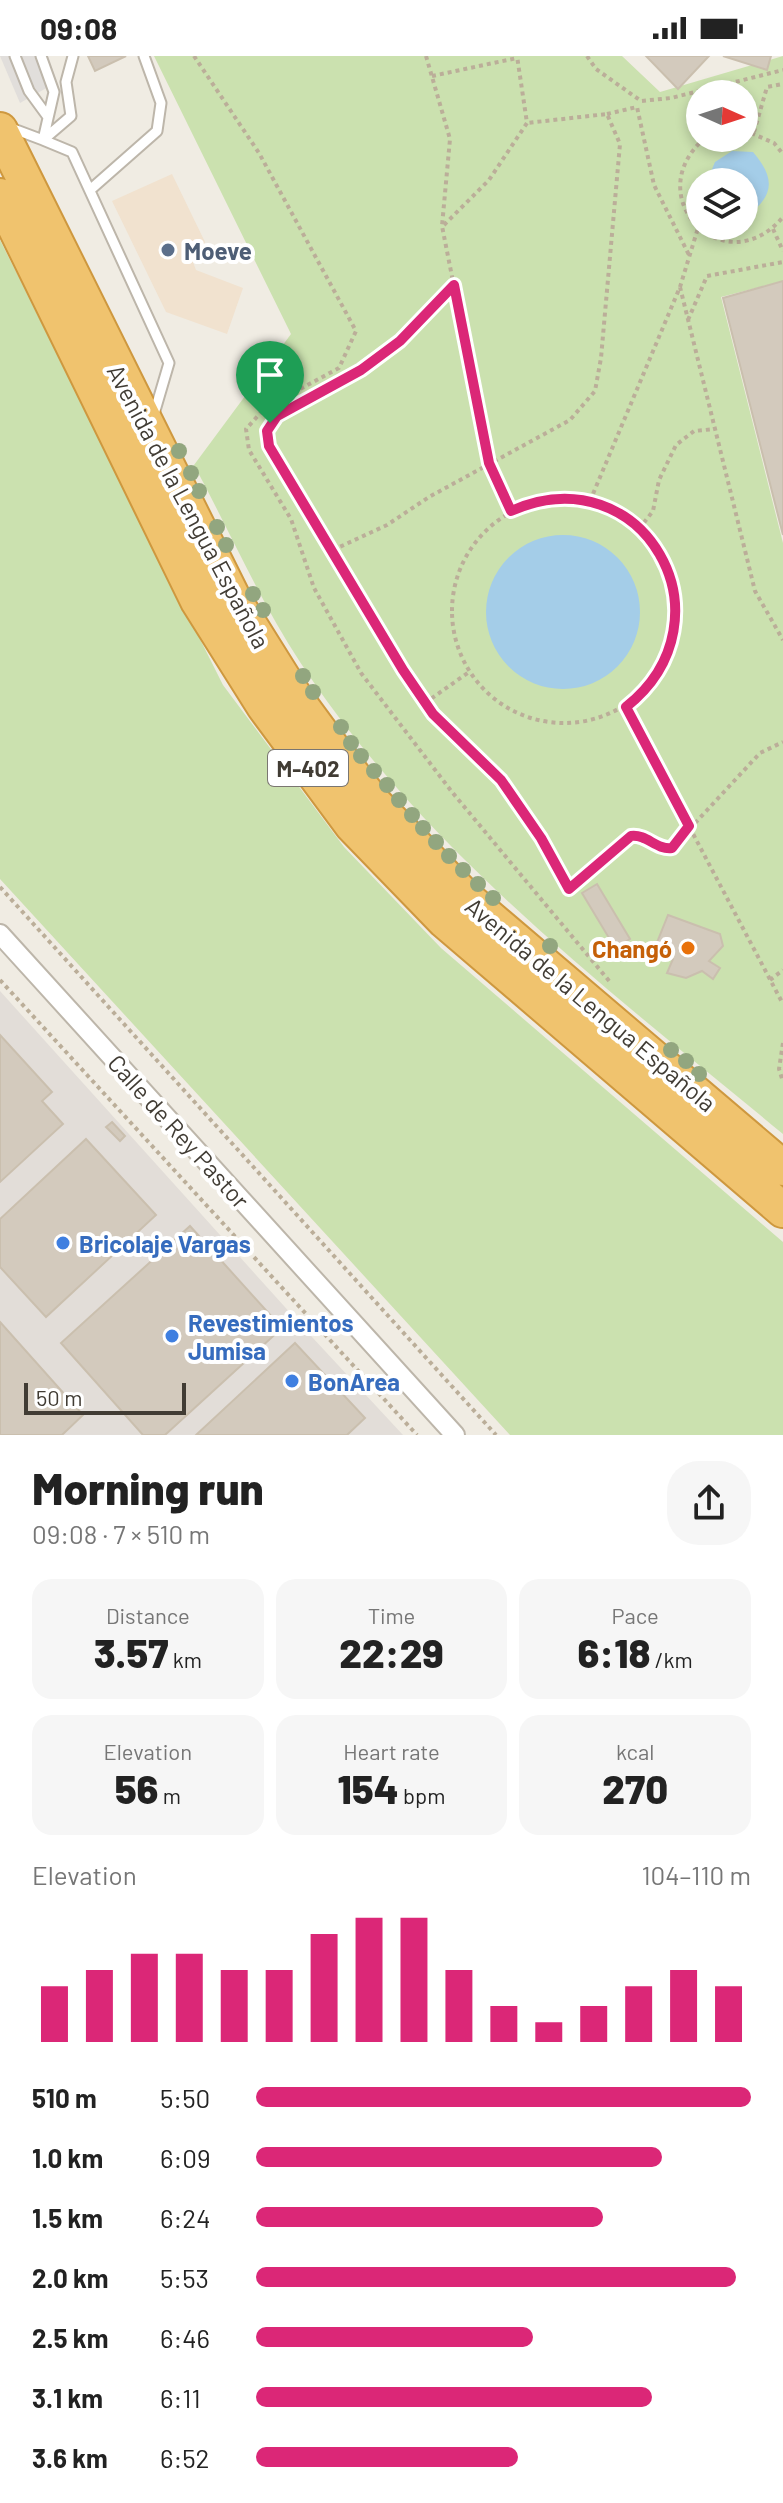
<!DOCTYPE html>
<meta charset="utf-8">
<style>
:root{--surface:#fff;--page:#f6f6f6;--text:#222;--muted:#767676;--accent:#db2777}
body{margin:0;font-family:Barlow,sans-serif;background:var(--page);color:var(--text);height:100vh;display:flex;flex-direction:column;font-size:30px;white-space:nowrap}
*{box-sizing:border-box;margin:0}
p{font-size:26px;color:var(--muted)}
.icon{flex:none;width:44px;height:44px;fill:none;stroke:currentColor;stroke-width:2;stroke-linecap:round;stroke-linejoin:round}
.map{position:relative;height:1379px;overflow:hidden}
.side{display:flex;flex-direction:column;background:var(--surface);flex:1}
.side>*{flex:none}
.needle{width:52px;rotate:93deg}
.tools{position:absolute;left:686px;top:24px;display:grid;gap:16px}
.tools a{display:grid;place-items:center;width:72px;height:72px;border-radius:50%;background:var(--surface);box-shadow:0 4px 12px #0003;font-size:40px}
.scale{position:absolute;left:24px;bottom:20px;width:162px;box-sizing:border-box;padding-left:8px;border:4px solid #413c34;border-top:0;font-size:22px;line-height:28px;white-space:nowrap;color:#413c34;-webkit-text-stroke:6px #fff;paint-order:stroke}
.pin{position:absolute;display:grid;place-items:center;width:68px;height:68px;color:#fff;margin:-82px -34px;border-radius:50% 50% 50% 0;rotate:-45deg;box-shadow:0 0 8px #0007}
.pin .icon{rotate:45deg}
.round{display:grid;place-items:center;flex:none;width:84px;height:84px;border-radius:32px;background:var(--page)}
.summary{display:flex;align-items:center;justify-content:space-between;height:136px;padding:0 32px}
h1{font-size:44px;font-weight:800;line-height:60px}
.figures{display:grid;grid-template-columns:repeat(3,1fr);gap:12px;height:136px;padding:8px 32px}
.figures div{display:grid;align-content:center;border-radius:20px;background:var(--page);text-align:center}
.figures b{font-size:40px;font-weight:800}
.figures small{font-size:22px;font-weight:400}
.figures p{font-size:22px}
.chart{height:224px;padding:16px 32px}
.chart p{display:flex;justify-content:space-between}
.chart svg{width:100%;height:144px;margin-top:8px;stroke:var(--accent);stroke-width:6}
ul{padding:0 32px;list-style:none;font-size:26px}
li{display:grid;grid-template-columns:128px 96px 1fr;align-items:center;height:60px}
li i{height:20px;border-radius:10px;background:var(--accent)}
.status{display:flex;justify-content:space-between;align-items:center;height:56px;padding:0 40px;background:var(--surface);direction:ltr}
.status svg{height:22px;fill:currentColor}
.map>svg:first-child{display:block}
</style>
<div class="status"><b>09:08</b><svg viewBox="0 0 49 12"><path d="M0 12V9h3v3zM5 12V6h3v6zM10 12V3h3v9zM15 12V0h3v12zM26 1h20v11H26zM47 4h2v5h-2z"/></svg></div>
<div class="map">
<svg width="783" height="1379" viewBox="0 0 783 1379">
<rect width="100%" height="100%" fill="#f0ece3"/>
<path fill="#f1e2cf" d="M 172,118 L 205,186 L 199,202 L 193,206 L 196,214 L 243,232 L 227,278 L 166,256 L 112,145 Z"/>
<path fill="#e2ddd8" d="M 0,935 L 312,1281 L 403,1379 L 0,1379 Z"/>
<path fill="#cbe1af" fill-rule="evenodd" d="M 154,0 L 622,0 L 660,36 L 783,0 L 783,225 L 721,241 L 783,487 L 783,1078 C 610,935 425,796 300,606 C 260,545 229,474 194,409 L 291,278 ZM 700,38 L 744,38 L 744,82 L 700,82 ZM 700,126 L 744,126 L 744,170 L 700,170 Z
M 0,184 L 223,629 L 344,791 L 441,892 L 783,1186 L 783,1379 L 510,1379 L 0,823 Z"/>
<path fill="#e1dedb" d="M 0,0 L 48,0 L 57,26 L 20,47 Z"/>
<path fill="#a4cde8" d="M 732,95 L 753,96 C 775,122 775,139 747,160 L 744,160 L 744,126 L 707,125 L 715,106 Z
M486 556a77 77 0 1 1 154 0a77 77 0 1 1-154 0Z"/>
<path fill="#d3cabd" stroke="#cabfae" stroke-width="2" d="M 88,0 L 126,0 L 95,15 Z
M 646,0 L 709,0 L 678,33 Z
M 723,0 L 771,0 L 767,14 Z
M 783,225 L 783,479 L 723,242 Z
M 597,828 L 630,883 L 615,892 L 582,837 Z
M 668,859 L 720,878 L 723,890 L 709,905 L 720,912 L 713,923 L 702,915 L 686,922 L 667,917 L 673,903 L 654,894 Z
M 0,979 L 52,1036 L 42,1045 L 63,1068 L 0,1126 Z
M 112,1066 L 125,1080 L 120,1085 L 106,1071 Z
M 86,1083 L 156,1159 L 46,1261 L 0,1211 L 0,1163 Z
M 190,1170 L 282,1272 L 165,1379 L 143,1379 L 61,1287 Z
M 0,1266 L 83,1359 L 62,1379 L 0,1379 Z
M 295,1287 L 365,1362 L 347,1379 L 196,1379 Z"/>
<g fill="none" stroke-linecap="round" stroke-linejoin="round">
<defs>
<path id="lane" d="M 15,0 L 29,35 L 48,61
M 41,0 L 54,36 L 43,84 L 72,96 L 169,307 L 154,358
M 11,72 L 43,84 L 71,60 L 66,26 L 73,0
M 90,134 L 157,75 L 161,47 L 144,0"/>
<path id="street" d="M 0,878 L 455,1379"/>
<path id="highway" d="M 0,74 L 234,544 L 296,643 L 335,696 L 373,746 L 466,842 L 783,1112
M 0,140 L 198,545 L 264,650 L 352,769 L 444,864 L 783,1154"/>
</defs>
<use href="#lane" stroke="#bdb6aa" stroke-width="13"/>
<use href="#street" stroke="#bdb6aa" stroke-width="22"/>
<use href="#highway" stroke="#ce983f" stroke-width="38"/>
<path stroke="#bbae99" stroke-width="4" stroke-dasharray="4 4" stroke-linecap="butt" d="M 194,0 L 259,97 L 356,275 L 339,312 L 265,352 L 246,373 L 249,394 L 291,463 L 314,532 L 361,617 L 452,736 L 610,926
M 426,0 L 450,83 L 442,170 L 489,407 L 511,455
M 587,0 L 596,13 L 641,45 L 671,42 L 783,14
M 432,20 L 517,2
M 607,58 L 637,51 L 654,129 L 689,199
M 744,74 L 774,87 L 783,98
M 754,76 L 767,31 L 783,28
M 705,82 C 637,140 724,230 783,161
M 444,169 L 489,124 L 527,67 L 517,0
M 773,173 L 783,195
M 454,229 L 400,285 L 361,314 L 277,360 L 267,375 L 269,390 L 403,614 L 433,658 L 501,724 L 541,782 L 569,833 L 631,780 C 647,778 656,794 672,792 L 760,697 L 783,686
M 680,231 L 755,535 L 783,584
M 688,264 L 707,220 L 783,206
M452 555a112 112 0 1 1 224 0a112 112 0 1 1-224 0Z
M 590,445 L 680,231 L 698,172
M 639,473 L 653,455 L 659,424 L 676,389 L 694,375 L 715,373
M 333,494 L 387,469 L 429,441 L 570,364 L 595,335 L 601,302 L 620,88 L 607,58 L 527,67
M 425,647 L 469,616
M 626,651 L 783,948
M 0,831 L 496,1379
M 0,924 L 417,1379
M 770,924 L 783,914
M 783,987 L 779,1013 L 783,1026"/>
<use href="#lane" stroke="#fff" stroke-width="9"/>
<use href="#street" stroke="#fff" stroke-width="18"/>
<use href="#highway" stroke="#f0c36e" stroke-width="34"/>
</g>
<g fill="#92a67f">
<circle cx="179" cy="395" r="8"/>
<circle cx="191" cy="417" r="8"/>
<circle cx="199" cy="435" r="8"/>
<circle cx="217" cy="471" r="8"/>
<circle cx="226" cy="489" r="8"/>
<circle cx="253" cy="538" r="8"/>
<circle cx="263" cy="554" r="8"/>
<circle cx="303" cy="620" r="8"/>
<circle cx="313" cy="636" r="8"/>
<circle cx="341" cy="671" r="8"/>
<circle cx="351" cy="687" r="8"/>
<circle cx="361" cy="700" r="8"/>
<circle cx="374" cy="715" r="8"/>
<circle cx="387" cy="729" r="8"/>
<circle cx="399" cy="744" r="8"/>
<circle cx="412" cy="759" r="8"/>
<circle cx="423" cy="772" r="8"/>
<circle cx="436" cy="786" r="8"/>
<circle cx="449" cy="800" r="8"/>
<circle cx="463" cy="814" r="8"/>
<circle cx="478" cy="828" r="8"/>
<circle cx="493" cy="842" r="8"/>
<circle cx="550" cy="890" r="8"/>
<circle cx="671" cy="994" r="8"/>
<circle cx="686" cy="1005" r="8"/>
<circle cx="699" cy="1018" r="8"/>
</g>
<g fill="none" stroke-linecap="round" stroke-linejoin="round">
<defs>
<path id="route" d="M 454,229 L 489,407 L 511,455 C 643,397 737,563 626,651 L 689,770 L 672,792 C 656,794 647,778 631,780 L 569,833 L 541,782 L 501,724 L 433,658 L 403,614 L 269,390 L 267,375 L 277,360 L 361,314 L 400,285 Z"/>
</defs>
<use href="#route" stroke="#fff" stroke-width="16"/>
<use href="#route" stroke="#db2777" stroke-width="10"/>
</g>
<circle fill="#5c6f8a" stroke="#fff" stroke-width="3" cx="168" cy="194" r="8"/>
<circle fill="#e8710a" stroke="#fff" stroke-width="3" cx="688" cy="892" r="8"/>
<g fill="#3f7fe0" stroke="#fff" stroke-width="3">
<circle cx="63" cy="1187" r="8"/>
<circle cx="172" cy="1280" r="8"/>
<circle cx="292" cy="1325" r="8"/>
</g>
<g text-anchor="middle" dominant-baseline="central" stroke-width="8" stroke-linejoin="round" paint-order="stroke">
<rect fill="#fff" stroke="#7a7671" stroke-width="2" x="268" y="694" width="80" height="36" rx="6"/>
<g font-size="22" font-weight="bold" fill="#413c34">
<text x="308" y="712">M-402</text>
</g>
<g font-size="24" font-weight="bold" fill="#4e5e75" stroke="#fff" text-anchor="start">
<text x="184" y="194">Moeve</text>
</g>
<g font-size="24" fill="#413c34" stroke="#fff">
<text transform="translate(189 450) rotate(62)">Avenida de la Lengua Española</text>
<text transform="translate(591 948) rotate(40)">Avenida de la Lengua Española</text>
<text transform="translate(179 1075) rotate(48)">Calle de Rey Pastor</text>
</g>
<g font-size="24" font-weight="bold" fill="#c56008" stroke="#fff" text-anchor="end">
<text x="672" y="892">Changó</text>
</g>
<g font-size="24" font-weight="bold" fill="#366cbe" stroke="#fff" text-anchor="start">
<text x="79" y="1187">Bricolaje Vargas</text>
<text x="188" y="1266">Revestimientos<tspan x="188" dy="28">Jumisa</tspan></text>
<text x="308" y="1325">BonArea</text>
</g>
</g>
</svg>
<div class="tools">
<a><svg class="needle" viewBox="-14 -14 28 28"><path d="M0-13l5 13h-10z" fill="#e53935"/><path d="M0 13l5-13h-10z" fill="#767676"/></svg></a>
<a><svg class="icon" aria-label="layers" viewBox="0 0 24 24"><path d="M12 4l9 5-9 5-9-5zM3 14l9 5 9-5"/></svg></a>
</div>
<div class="scale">50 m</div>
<div class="pin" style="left:270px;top:367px;background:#1e9e55"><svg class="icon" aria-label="arrive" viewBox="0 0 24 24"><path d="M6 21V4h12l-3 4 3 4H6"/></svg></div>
</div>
<section class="side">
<div class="summary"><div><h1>Morning run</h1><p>09:08 · 7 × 510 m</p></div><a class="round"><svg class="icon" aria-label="share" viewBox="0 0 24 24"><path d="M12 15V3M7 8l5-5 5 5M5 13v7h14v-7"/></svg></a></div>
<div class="figures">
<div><p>Distance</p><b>3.57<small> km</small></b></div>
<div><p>Time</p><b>22:29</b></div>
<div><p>Pace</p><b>6:18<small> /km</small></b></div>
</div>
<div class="figures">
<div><p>Elevation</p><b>56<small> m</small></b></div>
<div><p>Heart rate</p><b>154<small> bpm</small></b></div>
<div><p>kcal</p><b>270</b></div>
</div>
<div class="chart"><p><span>Elevation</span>104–110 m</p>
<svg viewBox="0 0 160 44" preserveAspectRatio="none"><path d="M5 44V27M15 44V22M25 44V17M35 44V17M45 44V22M55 44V22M65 44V11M75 44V6M85 44V6M95 44V22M105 44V33M115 44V38M125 44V33M135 44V27M145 44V22M155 44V27"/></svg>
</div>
<ul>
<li><b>510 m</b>5:50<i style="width:100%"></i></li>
<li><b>1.0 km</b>6:09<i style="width:82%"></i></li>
<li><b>1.5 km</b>6:24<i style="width:70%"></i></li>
<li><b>2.0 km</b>5:53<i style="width:97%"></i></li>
<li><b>2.5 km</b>6:46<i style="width:56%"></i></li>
<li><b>3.1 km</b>6:11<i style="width:80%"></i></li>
<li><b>3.6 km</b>6:52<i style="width:53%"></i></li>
</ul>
</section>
